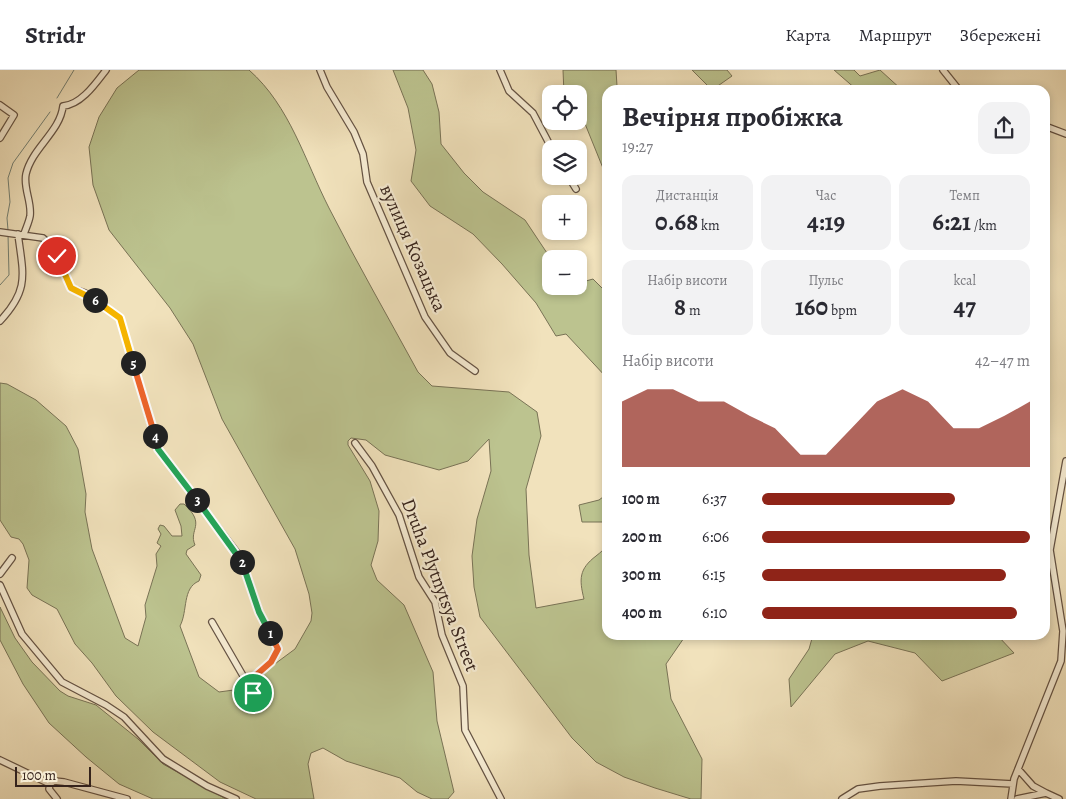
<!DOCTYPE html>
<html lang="uk">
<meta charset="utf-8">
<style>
:root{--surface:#fff;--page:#f2f2f3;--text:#2b2b33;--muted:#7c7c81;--line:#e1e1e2;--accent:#8f2418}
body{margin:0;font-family:Alegreya,serif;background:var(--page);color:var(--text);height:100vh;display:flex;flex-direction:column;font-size:19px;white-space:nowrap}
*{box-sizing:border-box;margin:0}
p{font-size:16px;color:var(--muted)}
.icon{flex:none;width:28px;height:28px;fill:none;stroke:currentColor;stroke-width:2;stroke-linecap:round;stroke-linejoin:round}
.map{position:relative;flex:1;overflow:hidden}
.details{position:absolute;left:602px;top:15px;width:448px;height:555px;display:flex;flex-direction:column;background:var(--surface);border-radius:15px;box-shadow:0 2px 8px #0003}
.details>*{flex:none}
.tools{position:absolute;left:542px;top:15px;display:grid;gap:10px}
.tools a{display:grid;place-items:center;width:45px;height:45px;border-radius:10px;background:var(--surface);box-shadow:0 2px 8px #0003;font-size:25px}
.scale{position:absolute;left:15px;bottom:12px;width:76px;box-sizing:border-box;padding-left:5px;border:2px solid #36231c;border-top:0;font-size:14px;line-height:18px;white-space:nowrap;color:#36231c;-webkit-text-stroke:4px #f6ecd3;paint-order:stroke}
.pin{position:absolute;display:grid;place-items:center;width:42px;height:42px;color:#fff;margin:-21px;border:2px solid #fff;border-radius:50%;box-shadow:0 1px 5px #0007}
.km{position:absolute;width:25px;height:25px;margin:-12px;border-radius:50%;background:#222;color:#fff;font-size:14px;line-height:25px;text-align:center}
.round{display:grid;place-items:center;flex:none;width:52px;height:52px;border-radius:15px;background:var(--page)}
.head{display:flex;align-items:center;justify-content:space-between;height:85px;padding:0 20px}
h1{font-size:28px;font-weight:600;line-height:38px}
.stats{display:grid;grid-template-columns:repeat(3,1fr);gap:8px;height:85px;padding:5px 20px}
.stats div{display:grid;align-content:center;border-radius:12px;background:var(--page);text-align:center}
.stats b{font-size:25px;font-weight:600}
.stats small{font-size:14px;font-weight:400}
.stats p{font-size:14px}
.chart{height:140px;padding:10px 20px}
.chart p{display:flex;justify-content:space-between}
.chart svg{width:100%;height:90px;margin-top:5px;fill:var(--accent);opacity:.7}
ul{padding:0 20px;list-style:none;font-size:16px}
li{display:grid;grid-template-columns:80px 60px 1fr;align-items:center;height:38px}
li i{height:12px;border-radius:6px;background:var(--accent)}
header{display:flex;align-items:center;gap:30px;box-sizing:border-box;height:70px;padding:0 25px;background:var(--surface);border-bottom:1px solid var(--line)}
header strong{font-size:24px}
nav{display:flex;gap:28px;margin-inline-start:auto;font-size:18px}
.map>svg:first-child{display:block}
</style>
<header>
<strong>Stridr</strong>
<nav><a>Карта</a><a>Маршрут</a><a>Збережені</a></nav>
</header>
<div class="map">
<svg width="1066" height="729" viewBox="0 0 1066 729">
<rect width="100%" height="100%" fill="#f1e2bc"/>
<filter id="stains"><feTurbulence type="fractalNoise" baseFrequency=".004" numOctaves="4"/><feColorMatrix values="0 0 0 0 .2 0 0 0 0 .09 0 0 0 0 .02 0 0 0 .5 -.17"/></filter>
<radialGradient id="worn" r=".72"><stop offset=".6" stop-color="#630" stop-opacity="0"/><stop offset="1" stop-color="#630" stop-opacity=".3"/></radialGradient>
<path fill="#bcc38f" stroke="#797356" d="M 139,0 L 249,0 C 290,36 305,91 329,138 C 357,193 388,247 418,302 L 432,316 L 509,322 L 537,342 L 541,366 L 526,419 L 529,485 L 536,538 L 584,529 C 579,509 579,499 596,486 C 601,482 605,479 607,474 L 608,565 L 686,565 L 666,594 L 671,629 L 702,689 L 701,729 L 691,729 L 655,718 L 624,707 L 596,692 L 572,668 L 480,547 L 474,517 L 472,486 L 477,449 L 491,401 L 489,369 L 468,391 L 439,400 L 385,385 L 366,370 L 351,368 L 348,371 L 348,375 L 370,411 L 379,441 L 378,471 L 371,495 L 377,510 L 404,535 L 433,602 L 437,651 L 454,722 L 448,729 L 432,729 L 417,722 L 400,708 L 346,691 L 323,678 L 311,683 L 308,694 L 314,729 L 256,729 L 220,712 L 153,662 L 116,626 L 92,593 L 75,574 L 57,539 L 32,525 L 27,518 L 29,490 L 23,474 L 19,469 L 11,467 L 0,450 L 0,313 L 7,314 L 36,330 L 66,356 L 78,379 L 86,424 L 85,442 L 92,479 L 125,568 L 138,576 L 146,547 L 145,535 L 157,496 L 156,484 L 161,476 L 157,473 L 161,464 L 158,459 L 160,455 L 164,456 L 172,466 L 182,466 L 181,456 L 175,440 L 180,434 L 184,434 C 207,455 188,459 195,475 L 187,480 L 186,484 L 201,505 L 199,511 C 182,518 188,541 180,556 L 199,607 L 219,622 L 241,619 L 295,579 L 311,551 L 312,543 L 309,524 L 295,479 L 222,349 L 193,274 L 170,238 L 109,160 L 93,115 L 89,77 L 99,47 L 117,18 Z
M 393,0 L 423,0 L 432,14 L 439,42 L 441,74 L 464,103 L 483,122 L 525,150 L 551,189 L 551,216 L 579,216 L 579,213 L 593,209 L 607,223 L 607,308 L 566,264 L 556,266 L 536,233 L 502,194 L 473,164 L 430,136 L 411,111 L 416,80 L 408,38 Z
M 563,0 L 616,0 L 617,16 L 620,20 L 608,20 L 607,108 L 579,39 L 579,24 L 564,24 Z
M 692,0 L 727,0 L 732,6 L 712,20 Z
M 834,0 L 854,0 L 860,6 L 880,0 L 902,20 L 857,20 Z
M 607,424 L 607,452 L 582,452 L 579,435 L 599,430 Z
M 0,537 L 15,568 L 32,592 L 60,621 L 68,626 L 96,635 L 138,669 L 163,694 L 226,729 L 153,729 L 119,714 L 86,687 L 49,653 L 23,614 L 0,570 Z
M 813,565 L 997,565 L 1014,583 L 942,611 L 915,583 L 868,571 L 835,584 L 791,637 L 789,609 L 809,579 Z"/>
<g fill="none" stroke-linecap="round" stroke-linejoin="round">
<path stroke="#738074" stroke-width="1" d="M 57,28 L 74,0
M 8,160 L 7,148 L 10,132 L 8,108 L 13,93 L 50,42
M 0,215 L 9,205 L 8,164"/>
<defs>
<path id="street" d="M 320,0 L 327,17 L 354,62 L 363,84 L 367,112 L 425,247 L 450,283 L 475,301
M 500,0 L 509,21 L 533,43 L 552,79
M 943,0 L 959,20
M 0,35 L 14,45 L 0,68
M 1045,56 L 1066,64
M 568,106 L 576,119
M 0,162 L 43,168 L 54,178 L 71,218 L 85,223 L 120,248 L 158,379 L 241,488 L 259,541 L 278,579 L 271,592 L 247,613
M 24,164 C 26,158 29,152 30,146 C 32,132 23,118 26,104 C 32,78 60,62 63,36 C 81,35 96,13 106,0
M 0,251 C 30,219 23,204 18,164
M 355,373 L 372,396 L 399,445 L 419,507 L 435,532 L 442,565 L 463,616 L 465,660 L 501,729
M 0,504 L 12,488
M 0,515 L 22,564 L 62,612 L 106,635 L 124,647 L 163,689 L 207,716 L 236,729
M 212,552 L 253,623
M 0,690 L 50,714
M 1018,699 L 1033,716 L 1046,723
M 50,714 L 54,711 L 64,712 L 127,729
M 50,714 L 49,719 L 57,729
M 842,729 L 858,719 L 880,716 L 956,711 L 1013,714
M 1011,729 L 1014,709 L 1061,591 L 1063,561 L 1050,480 L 1066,391
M 1017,729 L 1046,723 L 1059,729"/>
</defs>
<use href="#street" stroke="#655344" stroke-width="8"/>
<use href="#street" stroke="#f6ecd3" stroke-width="5.5"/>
</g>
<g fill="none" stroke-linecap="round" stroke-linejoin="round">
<defs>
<path id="split-1" d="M 253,623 L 247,613 L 271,592 L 278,579 L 270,563"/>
<path id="split-2" d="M 242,492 L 259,542 L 270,563"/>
<path id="split-3" d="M 197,430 L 242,492"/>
<path id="split-4" d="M 155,366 L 158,379 L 197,430"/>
<path id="split-5" d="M 133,293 L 155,366"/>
<path id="split-6" d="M 95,230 L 120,248 L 133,293"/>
<path id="split-7" d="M 57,186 L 71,218 L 95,230"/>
</defs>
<use href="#split-1" stroke="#fff" stroke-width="10"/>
<use href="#split-2" stroke="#fff" stroke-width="10"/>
<use href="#split-3" stroke="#fff" stroke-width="10"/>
<use href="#split-4" stroke="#fff" stroke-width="10"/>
<use href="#split-5" stroke="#fff" stroke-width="10"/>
<use href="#split-6" stroke="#fff" stroke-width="10"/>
<use href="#split-7" stroke="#fff" stroke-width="10"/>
<use href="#split-1" stroke="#f0652b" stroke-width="6"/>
<use href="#split-2" stroke="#22a559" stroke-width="6"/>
<use href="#split-3" stroke="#22a559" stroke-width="6"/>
<use href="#split-4" stroke="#22a559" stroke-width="6"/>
<use href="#split-5" stroke="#f0652b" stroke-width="6"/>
<use href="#split-6" stroke="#f5b400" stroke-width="6"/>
<use href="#split-7" stroke="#f5b400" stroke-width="6"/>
</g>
<g text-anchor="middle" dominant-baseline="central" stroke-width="4.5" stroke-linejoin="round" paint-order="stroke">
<g font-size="19" fill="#36231c" stroke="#f6ecd3">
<text transform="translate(413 178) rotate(66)">вулиця Козацька</text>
<text transform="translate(440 515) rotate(69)">Druha Plytnytsya Street</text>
</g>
</g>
<rect width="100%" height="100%" filter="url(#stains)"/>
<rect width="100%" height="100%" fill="url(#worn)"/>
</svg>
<div class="tools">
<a><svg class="icon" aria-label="locate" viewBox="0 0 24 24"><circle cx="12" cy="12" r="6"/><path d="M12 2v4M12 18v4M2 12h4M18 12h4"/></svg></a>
<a><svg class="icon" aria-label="layers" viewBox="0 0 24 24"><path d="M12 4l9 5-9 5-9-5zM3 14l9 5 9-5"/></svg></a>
<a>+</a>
<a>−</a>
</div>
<div class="scale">100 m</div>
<div class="pin" style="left:253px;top:623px;background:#1e9e55"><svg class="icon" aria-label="arrive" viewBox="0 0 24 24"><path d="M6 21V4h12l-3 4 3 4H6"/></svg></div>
<div class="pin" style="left:57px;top:186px;background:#d93025"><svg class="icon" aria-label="check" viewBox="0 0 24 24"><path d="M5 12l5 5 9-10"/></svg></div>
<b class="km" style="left:270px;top:563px">1</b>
<b class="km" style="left:242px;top:492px">2</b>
<b class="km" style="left:197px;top:430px">3</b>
<b class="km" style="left:155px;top:366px">4</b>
<b class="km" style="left:133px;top:293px">5</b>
<b class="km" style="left:95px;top:230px">6</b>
<section class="details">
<div class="head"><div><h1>Вечірня пробіжка</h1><p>19:27</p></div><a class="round"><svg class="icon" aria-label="share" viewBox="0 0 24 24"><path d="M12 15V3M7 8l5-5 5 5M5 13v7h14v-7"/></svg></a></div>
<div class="stats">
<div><p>Дистанція</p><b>0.68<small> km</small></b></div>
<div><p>Час</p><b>4:19</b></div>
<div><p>Темп</p><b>6:21<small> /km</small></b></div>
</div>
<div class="stats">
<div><p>Набір висоти</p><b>8<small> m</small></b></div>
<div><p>Пульс</p><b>160<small> bpm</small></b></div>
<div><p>kcal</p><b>47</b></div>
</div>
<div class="chart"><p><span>Набір висоти</span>42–47 m</p>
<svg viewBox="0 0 160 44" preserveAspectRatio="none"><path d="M0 44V12L10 6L20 6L30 12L40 12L50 19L60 25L70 38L80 38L90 25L100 12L110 6L120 12L130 25L140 25L150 19L160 12V44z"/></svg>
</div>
<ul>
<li><b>100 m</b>6:37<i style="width:72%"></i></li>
<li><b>200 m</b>6:06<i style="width:100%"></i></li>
<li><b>300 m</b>6:15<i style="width:91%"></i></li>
<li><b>400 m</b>6:10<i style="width:95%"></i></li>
</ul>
</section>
</div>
